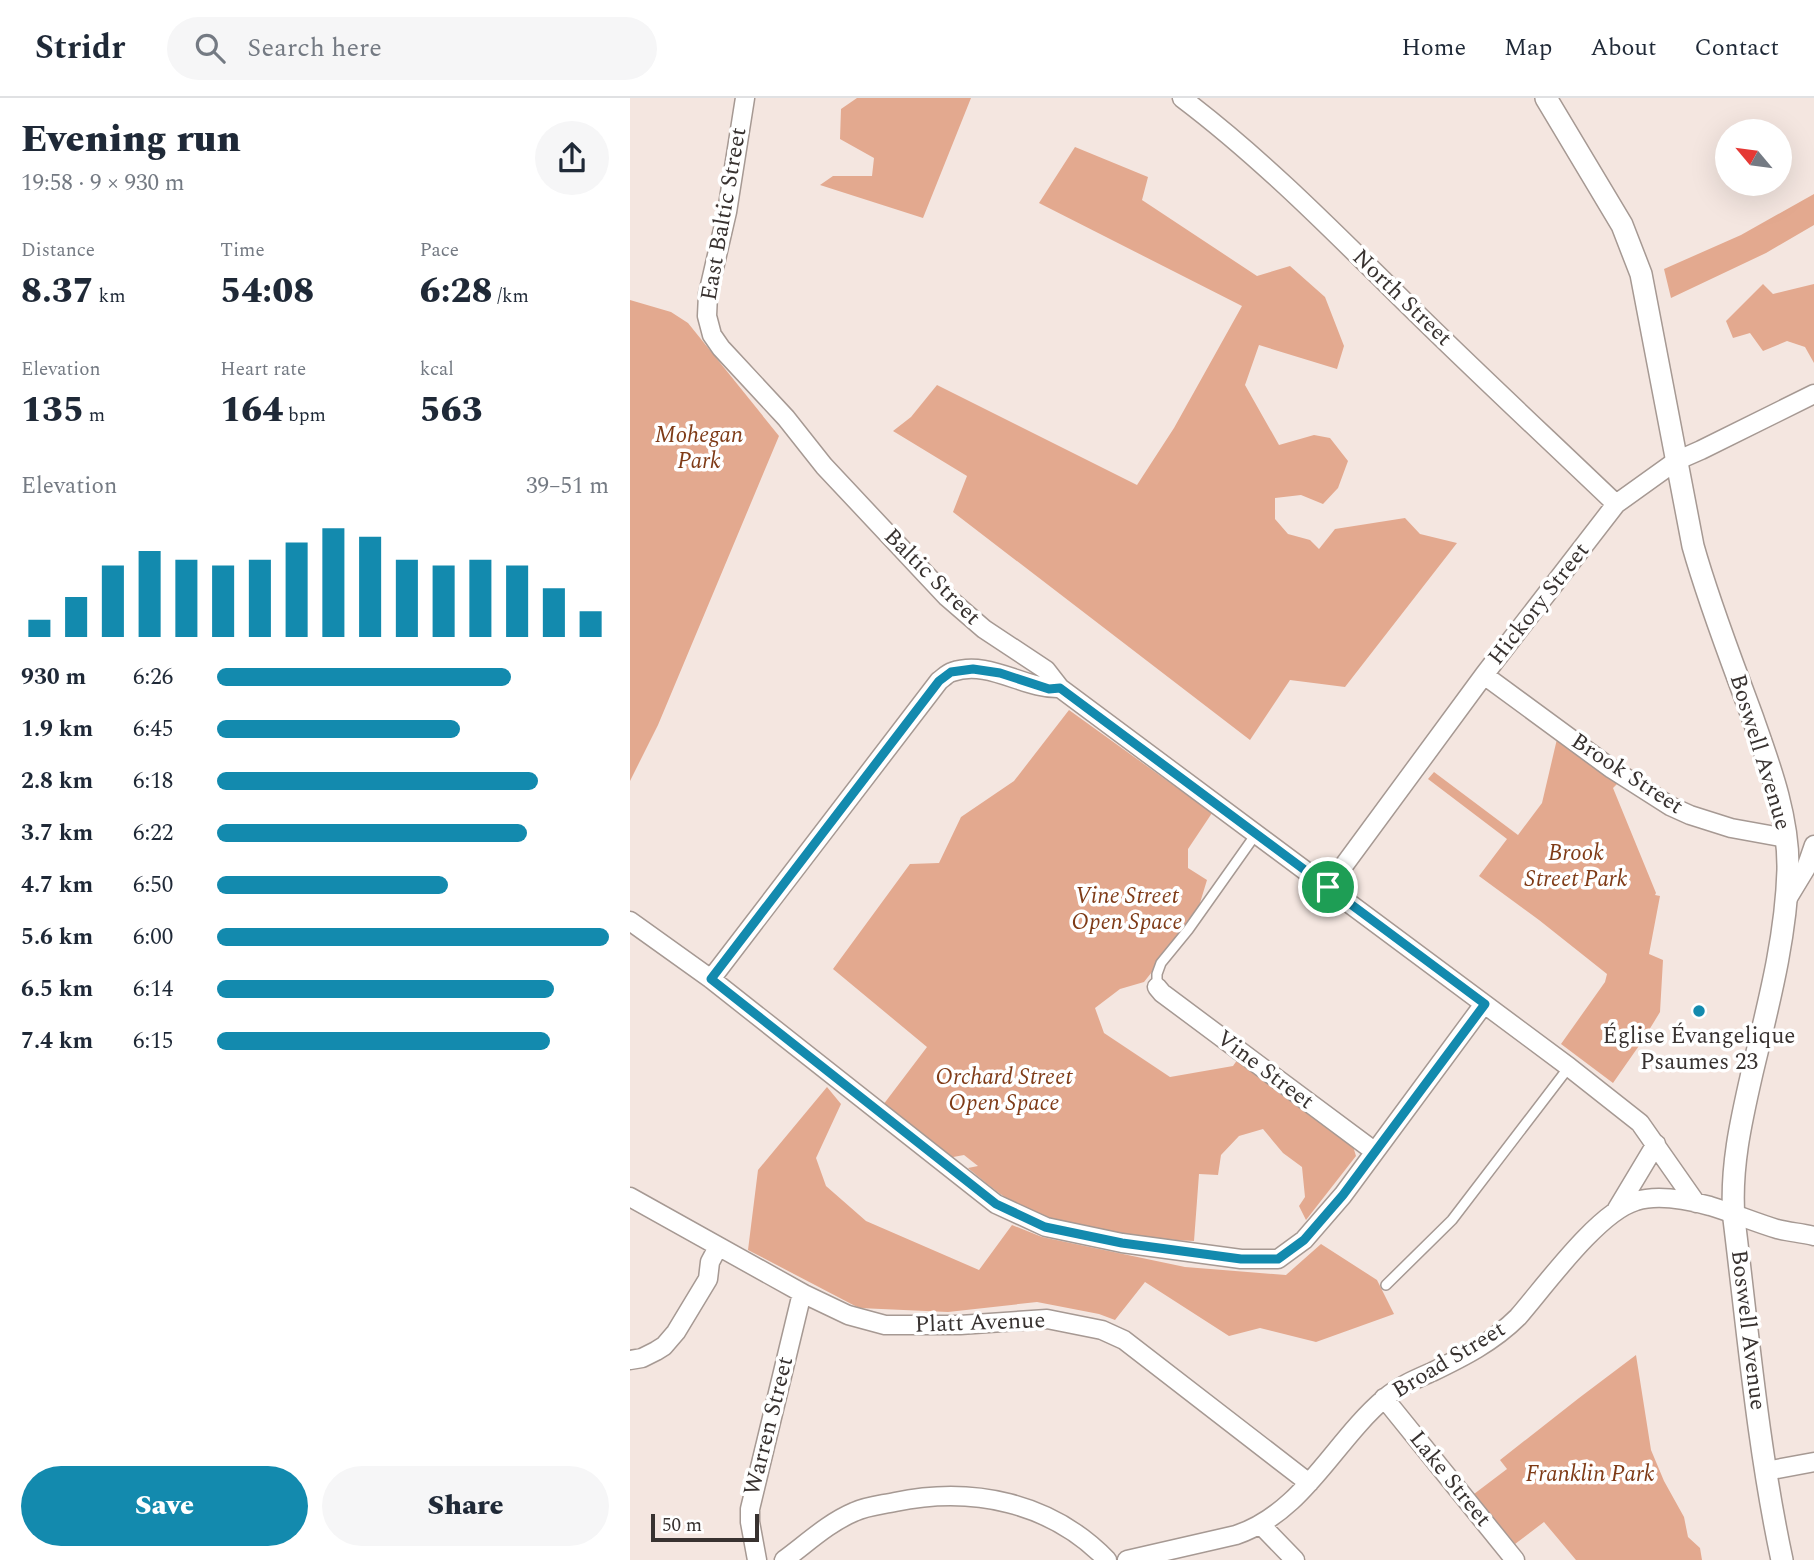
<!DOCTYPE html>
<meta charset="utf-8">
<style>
:root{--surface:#fff;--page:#f6f6f7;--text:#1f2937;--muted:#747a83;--line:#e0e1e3;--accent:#138aae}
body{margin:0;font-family:Spectral,serif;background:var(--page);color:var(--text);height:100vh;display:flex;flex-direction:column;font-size:26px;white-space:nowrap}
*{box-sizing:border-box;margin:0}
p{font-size:23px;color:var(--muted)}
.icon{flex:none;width:38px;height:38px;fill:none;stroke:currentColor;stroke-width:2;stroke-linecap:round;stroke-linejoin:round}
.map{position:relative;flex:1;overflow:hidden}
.side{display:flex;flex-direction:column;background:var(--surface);width:630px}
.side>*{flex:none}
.needle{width:46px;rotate:299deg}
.tools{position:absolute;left:1085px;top:21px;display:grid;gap:14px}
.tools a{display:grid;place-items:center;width:77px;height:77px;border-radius:50%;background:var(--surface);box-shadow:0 7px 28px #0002;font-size:35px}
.scale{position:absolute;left:21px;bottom:18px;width:108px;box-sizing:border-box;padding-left:7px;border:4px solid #383230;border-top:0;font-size:19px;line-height:24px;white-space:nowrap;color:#383230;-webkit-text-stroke:5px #fff;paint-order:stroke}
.pin{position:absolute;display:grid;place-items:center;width:60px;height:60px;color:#fff;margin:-30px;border:4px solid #fff;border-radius:50%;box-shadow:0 2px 7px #0007}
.round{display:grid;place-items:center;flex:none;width:74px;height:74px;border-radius:37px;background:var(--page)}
.headline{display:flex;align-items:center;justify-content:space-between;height:119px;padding:0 21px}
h1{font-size:38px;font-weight:800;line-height:52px}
.stats{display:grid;grid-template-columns:repeat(3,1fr);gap:10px;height:119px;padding:7px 21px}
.stats div{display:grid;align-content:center}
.stats b{font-size:35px;font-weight:800}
.stats small{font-size:19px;font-weight:400}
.stats p{font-size:19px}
.chart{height:196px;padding:14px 21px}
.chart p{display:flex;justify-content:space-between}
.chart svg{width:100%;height:126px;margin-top:7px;stroke:var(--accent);stroke-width:6}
.primary-button{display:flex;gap:14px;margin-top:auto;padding:14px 21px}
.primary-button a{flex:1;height:80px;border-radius:42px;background:var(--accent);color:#fff;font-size:28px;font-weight:800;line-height:80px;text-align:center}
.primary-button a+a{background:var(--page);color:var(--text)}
ul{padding:0 21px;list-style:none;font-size:23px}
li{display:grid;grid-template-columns:112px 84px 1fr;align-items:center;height:52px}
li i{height:18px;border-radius:9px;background:var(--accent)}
header{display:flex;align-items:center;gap:42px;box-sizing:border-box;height:98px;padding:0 35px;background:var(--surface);border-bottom:2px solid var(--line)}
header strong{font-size:33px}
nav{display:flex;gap:38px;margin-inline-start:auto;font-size:24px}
.search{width:490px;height:63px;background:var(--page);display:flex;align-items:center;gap:18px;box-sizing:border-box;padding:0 24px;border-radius:38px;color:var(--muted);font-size:26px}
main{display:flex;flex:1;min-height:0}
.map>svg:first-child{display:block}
</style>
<header>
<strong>Stridr</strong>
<div class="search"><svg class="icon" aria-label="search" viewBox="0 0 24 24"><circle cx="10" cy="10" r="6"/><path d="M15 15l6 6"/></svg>Search here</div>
<nav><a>Home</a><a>Map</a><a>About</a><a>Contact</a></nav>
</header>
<main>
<section class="side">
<div class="headline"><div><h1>Evening run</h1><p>19:58 · 9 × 930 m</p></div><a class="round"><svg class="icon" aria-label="share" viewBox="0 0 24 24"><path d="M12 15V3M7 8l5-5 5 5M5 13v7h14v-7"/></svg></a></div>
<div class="stats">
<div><p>Distance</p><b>8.37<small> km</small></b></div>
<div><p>Time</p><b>54:08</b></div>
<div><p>Pace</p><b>6:28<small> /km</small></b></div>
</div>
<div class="stats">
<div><p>Elevation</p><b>135<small> m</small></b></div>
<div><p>Heart rate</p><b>164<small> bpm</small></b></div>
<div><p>kcal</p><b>563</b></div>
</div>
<div class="chart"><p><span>Elevation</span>39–51 m</p>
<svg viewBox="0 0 160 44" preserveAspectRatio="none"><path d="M5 44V38M15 44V30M25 44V19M35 44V14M45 44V17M55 44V19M65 44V17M75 44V11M85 44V6M95 44V9M105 44V17M115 44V19M125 44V17M135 44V19M145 44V27M155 44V35"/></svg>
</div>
<ul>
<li><b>930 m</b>6:26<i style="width:75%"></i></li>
<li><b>1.9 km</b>6:45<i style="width:62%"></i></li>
<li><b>2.8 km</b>6:18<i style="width:82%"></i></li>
<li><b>3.7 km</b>6:22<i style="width:79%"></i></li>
<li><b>4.7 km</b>6:50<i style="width:59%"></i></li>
<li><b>5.6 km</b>6:00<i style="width:100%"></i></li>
<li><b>6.5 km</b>6:14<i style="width:86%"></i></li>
<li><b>7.4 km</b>6:15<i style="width:85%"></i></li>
</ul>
<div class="primary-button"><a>Save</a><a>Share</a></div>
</section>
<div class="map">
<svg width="1184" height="1462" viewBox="0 0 1184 1462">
<rect width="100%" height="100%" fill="#f4e6e0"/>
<path fill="#e3a98f" d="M 227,0 L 341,0 L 293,120 L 190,87 L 203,78 L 242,78 L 244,60 L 210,41 L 211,11 Z
M 445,49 L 518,79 L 512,102 L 627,178 L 660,168 L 695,199 L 714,248 L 707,271 L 629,247 L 615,287 L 649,347 L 684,337 L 700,340 L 718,363 L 708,390 L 693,406 L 671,397 L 645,400 L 645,421 L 658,436 L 680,442 L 689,451 L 705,431 L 775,420 L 790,436 L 827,445 L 715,589 L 660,582 L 620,642 L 323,414 L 337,378 L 263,333 L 281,319 L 307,287 L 507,387 L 544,330 L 612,208 L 409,105 Z
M 1184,96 L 1184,127 L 1136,155 L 1041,200 L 1034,171 L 1111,137 Z
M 1133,186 L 1143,196 L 1184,186 L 1184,265 L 1175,249 L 1157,243 L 1133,253 L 1120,235 L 1103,240 L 1096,223 Z
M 0,202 L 41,214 L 58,225 L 149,338 L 28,627 L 0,683 Z
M 439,612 L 582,715 L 558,751 L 558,770 L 577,782 L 566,818 L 514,884 L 490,891 L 465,910 L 474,935 L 540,979 L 603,968 L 610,958 L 722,1045 L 726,1058 L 676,1122 L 669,1108 L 675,1099 L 672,1069 L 653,1055 L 633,1031 L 609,1038 L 591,1057 L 588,1077 L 569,1076 L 564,1143 C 507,1140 448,1134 395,1110 C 374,1101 356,1085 338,1070 L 348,1068 L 334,1057 L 318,1060 L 253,1007 L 297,949 L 203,871 L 280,766 L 309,765 L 331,719 L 384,683 Z
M 927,641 L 988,685 L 983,690 L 1026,795 L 1025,797 L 1030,798 L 1019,856 L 1033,862 L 1030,914 L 1013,942 L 983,985 L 931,946 L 975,884 L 977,876 L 909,822 L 849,778 L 877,741 L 798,681 L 804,674 L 888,737 L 912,705 Z
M 197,989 L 211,1006 L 186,1060 L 196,1088 L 236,1123 L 349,1172 L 382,1127 L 412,1139 L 555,1169 L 656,1177 L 691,1146 L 747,1182 L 764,1216 L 686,1244 L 630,1230 L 599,1238 L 515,1184 L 485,1222 L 469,1216 L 407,1204 L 318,1214 L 229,1210 L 118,1152 L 128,1072 Z
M 1006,1257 L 1021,1352 L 1034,1383 L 1054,1419 L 1058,1439 L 1070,1450 L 1072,1462 L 946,1462 L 914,1424 L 885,1446 L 844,1396 L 877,1371 L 870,1362 L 949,1300 Z"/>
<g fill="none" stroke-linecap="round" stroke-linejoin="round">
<defs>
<path id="service" d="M 527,889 L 527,876 L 531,865 L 558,832 L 626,736
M 756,1187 L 822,1122 L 939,969"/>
<path id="minor" d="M 115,0 L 97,114 L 78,196 L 77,218 L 82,237 L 91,250 L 156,320 L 194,368 L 317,499 L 354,531 L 416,572 L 430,590 L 939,969 L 1010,1025 L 1066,1105
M 552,0 C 634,62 706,136 779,208 C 847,275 917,340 986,406
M 854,577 L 982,671 L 1040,708 L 1060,717 L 1101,730 L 1156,740
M 698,789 L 854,577 L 986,406 L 1046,363 L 1071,352 L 1184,296
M 1156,803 L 1176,770 L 1184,747
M 0,823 L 81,881 L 366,1106 L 416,1129 L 492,1145 L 611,1161 L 648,1161 L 674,1142 L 713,1097 L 854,906
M 81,881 L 309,583 C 313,580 318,575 322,574 C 359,561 395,592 430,590
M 527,889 L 532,895 L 744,1053
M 0,1099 L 174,1196 L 218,1217 L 255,1227 L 330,1227 L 417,1221 L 472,1232 L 494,1242 L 679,1385
M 987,1111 L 1026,1046
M 0,1262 L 12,1260 L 26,1253 L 34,1248 L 46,1234 L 78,1181 L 80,1164 L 88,1149
M 754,1300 L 885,1462
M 1136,1373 L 1184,1364
M 630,1426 L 665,1462
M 127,1462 L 120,1424 L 120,1411 L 172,1195
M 154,1462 C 176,1446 198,1425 224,1414 C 237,1408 251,1407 265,1404 C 342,1388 421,1404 477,1462
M 497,1462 L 606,1437 C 674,1414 703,1344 755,1300 C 769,1288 786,1281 802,1274 C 833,1259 863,1244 888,1219 C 915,1188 968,1114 1006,1103 C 1028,1096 1058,1102 1080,1108 C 1103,1115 1124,1124 1147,1131 C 1159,1134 1172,1135 1184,1138"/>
<path id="tertiary" d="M 916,0 L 992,127 L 1011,176 L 1063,448 C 1079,505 1101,561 1122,618 C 1139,666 1159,719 1158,772 C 1156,841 1138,908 1122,975 C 1111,1023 1100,1071 1104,1121 C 1118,1235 1128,1350 1152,1462"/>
</defs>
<use href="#service" stroke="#a69993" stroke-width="12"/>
<use href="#minor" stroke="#a69993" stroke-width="21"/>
<use href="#tertiary" stroke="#a69993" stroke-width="24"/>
<use href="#service" stroke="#fff" stroke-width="9"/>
<use href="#minor" stroke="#fff" stroke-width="18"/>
<use href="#tertiary" stroke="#fff" stroke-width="21"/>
</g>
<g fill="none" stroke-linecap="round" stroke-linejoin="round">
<defs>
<path id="route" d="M 343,571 L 370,575 L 419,591 L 430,590 L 855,906 L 713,1097 L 674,1142 L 648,1161 L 611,1161 L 492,1145 L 415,1129 L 366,1106 L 81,881 L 309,583 L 321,574 Z"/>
</defs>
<use href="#route" stroke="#fff" stroke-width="14"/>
<use href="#route" stroke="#138aae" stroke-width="9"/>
</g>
<circle fill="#138aae" stroke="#fff" stroke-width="2.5" cx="1069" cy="913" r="7"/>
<g text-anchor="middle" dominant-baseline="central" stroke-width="7" stroke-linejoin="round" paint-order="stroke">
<g font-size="23" fill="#383230" stroke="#fff">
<text transform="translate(94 116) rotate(-80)">East Baltic Street</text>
<text transform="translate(772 200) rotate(44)">North Street</text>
<text transform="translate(302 479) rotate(45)">Baltic Street</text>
<text transform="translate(909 506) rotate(-52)">Hickory Street</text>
<text transform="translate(1130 654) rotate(73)">Boswell Avenue</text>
<text transform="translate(997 676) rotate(33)">Brook Street</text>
<text transform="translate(635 972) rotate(37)">Vine Street</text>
<text transform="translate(350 1225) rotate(-2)">Platt Avenue</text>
<text transform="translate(1118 1232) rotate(83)">Boswell Avenue</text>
<text transform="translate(819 1262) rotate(-31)">Broad Street</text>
<text transform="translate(139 1328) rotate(-76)">Warren Street</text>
<text transform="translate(820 1381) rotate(51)">Lake Street</text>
</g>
<g font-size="23" font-style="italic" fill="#7f3b17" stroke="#fff">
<text x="69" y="337">Mohegan<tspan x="69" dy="26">Park</tspan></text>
<text x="946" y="755">Brook<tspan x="946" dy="26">Street Park</tspan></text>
<text x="497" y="798">Vine Street<tspan x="497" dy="26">Open Space</tspan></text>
<text x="374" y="979">Orchard Street<tspan x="374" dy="26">Open Space</tspan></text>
<text x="960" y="1376">Franklin Park</text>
</g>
<g font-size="23" fill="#383230" stroke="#fff">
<text x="1069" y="938">Église Évangelique<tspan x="1069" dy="26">Psaumes 23</tspan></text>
</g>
</g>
</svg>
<div class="tools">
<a><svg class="needle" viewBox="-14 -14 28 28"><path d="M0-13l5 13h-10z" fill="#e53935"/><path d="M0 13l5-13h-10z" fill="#747a83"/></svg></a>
</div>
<div class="scale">50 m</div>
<div class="pin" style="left:698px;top:789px;background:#1e9e55"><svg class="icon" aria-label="arrive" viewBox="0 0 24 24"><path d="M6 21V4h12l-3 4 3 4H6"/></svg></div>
</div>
</main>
